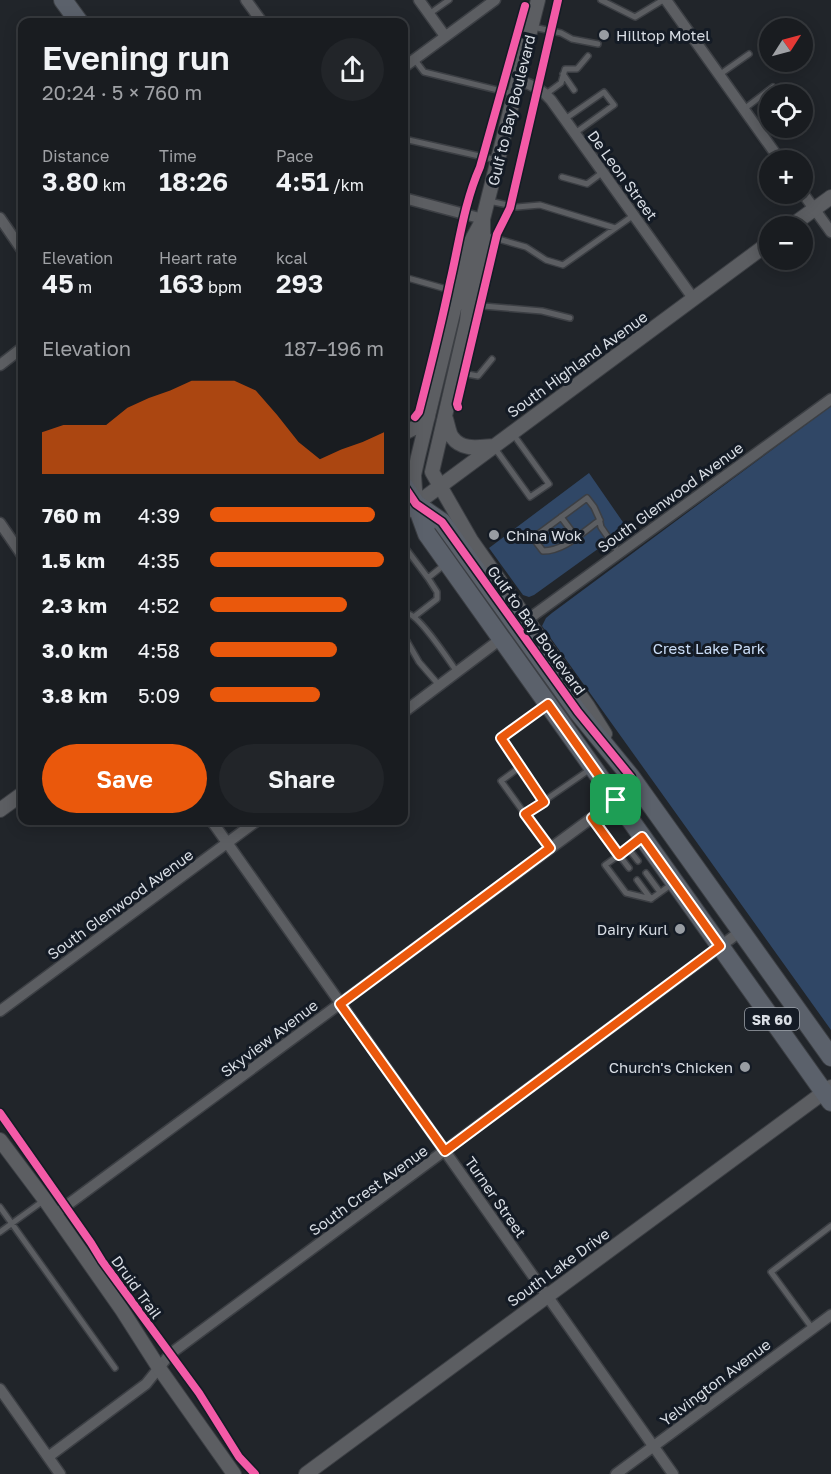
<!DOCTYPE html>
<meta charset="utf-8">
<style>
:root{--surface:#191c20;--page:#222529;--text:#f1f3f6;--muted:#9fa1a5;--line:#373a3e;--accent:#ea580c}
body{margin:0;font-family:"Golos Text",sans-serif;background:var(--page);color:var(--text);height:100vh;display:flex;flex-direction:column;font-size:22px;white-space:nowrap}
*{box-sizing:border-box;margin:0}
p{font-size:20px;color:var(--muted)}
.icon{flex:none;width:33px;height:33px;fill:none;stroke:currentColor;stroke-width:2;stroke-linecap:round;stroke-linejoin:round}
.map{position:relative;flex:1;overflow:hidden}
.side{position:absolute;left:18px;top:18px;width:390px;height:807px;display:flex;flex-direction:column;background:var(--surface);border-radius:12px;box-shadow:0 3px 15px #0003,0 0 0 2px var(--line)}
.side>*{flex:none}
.needle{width:39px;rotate:54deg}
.buttons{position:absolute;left:759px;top:18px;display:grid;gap:12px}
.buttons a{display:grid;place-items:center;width:54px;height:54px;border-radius:50%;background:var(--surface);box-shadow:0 3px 15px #0003,0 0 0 2px var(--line);font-size:30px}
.pin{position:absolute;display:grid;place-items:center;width:51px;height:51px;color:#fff;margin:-26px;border-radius:12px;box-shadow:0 3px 9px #0006}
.round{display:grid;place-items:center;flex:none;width:63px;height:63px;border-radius:32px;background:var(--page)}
.summary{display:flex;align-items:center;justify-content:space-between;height:102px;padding:0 24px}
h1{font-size:33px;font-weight:600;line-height:45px}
.metrics{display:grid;grid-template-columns:repeat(3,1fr);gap:9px;height:102px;padding:6px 24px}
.metrics div{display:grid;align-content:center}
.metrics b{font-size:26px;font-weight:600}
.metrics small{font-size:16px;font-weight:400}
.metrics p{font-size:16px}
.chart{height:168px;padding:12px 24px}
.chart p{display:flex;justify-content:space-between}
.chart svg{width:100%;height:108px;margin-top:6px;fill:var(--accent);opacity:.7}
.primary-button{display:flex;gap:12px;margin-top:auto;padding:12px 24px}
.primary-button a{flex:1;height:69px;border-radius:36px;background:var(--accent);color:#fff;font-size:24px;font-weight:600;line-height:69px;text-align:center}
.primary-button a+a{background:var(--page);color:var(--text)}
ul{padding:0 24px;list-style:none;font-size:20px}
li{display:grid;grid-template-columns:96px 72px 1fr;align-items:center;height:45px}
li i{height:15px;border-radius:8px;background:var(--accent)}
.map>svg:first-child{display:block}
</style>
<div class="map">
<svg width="831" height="1474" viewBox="0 0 831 1474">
<rect width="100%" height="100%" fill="#21252a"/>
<path fill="#304766" d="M 831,406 L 831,1030 L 542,626 L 546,618 L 552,613 Z
M 589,473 L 627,528 L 534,595 L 529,597 L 523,595 L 489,548 Z"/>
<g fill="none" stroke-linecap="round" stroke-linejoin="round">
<defs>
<path id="service" d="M 601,0 L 635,17 L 663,0
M 429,14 L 449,0
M 533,27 L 561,33 L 572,39 L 598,44
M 415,60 L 424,72 L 514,94
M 563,74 L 574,90
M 719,75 L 749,54
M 546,94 L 561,83 L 565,69 L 577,69 L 588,56
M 744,109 L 773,87
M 565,119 L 604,92 L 614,105 L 575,133
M 404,139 L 497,160
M 562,177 L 587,184 L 603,172
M 489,201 L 517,207 L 540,205 L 615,228
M 484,235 L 526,247 L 546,260 L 563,265 L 634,215
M 404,277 L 457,292
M 471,302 L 483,306 L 542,311 L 570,318
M 456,372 L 478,376 L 492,359
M 494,447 L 530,497 L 549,484 L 513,434
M 561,517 L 576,537
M 600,520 C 583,532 564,551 543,551 L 533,538 L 587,498 L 594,507 L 599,518 L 601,527 L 619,553
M 404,546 L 428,578 L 444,565
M 415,616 L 437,599 L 437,592 L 428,578
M 404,619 L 409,614 C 421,618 448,659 457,672
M 404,636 L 419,662 L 439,685
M 520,767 L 544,802
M 525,814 L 501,781 L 520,767 L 501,739 L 545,706
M 592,818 L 619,855 L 639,840
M 550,848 L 525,814 L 589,770
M 628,848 L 638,861
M 629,868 L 619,855 L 605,865 L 626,893 L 651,899
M 646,873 L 660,892
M 637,880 L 651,899 L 672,884
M 0,1207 L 115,1368
M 0,1232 L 43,1201
M 812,1328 L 771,1272 L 831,1226"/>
<path id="minor" d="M 246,0 L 262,22
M 419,0 L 445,36
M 666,0 L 780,160
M 404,67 L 495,0
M 519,81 C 532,84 542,89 551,100 L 693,298
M 802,192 L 831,232
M 404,198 L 483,219
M 0,218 L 22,250
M 0,365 L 22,348
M 0,523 L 22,555
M 527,620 L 831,399
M 404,712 L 502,638
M 211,820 L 673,1474
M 0,1011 L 258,820
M 55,1214 L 616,800
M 0,1389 L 60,1474
M 48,1457 L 146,1384 L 170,1354 L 741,931
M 616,1474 L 831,1315"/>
<path id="tertiary" d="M 538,0 L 483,219 L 483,244 L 469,302 L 467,321 L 432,472 L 471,540 L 587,705 L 605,734
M 791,226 L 831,197
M 446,419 C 448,425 449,433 452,437 C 462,451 479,447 493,446
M 404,433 L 418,426 L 428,417
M 416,504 L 414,475 L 418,457 L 470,243 L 482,221
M 404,513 L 770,242
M 0,810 L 22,794
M 0,1140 L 45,1200 L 122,1310 L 159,1368 L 234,1474
M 306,1474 L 831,1087"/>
<path id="primary" d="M 63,0 L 79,22
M 404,486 L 416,504 L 427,534 L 831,1102
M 416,504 L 442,522 L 578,712 L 631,777 L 831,1057"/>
</defs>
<use href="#service" stroke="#3c3f44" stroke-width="8"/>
<use href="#minor" stroke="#3c3f44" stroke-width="13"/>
<use href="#tertiary" stroke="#3c3f44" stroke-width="16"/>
<use href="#primary" stroke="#3c3f44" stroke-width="20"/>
<use href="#service" stroke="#5c5e62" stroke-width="5"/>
<use href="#minor" stroke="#5c5e62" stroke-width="10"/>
<use href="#tertiary" stroke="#5c5e62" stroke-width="14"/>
<use href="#primary" stroke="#5b616b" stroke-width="18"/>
<defs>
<path id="cycleway" d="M 458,407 L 457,404 L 497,234 L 510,208 L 558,0
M 415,417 L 419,412 C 430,369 441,326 450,282 C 459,244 464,203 480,167 L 525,6
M 404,486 L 416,504 L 442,522 L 578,712 L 631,777
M 0,1113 L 91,1243 L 102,1261 L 199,1393 L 239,1457 L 255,1474"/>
</defs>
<use href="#cycleway" stroke="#141b25" stroke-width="11"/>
<use href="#cycleway" stroke="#f35aa7" stroke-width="8"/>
</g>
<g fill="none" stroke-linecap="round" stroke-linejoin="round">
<defs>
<path id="route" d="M 548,704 L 616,800 L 592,818 L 619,855 L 642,837 L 720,946 L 445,1151 L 340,1004 L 550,848 L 525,814 L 544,802 L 501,738 Z"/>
</defs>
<use href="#route" stroke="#fff" stroke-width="12"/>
<use href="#route" stroke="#ea580c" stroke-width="8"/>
</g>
<g fill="#989da3" stroke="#141b25" stroke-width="2">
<circle cx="604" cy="35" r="6"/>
<circle cx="494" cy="535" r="6"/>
<circle cx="680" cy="929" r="6"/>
<circle cx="745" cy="1067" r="6"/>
</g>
<g text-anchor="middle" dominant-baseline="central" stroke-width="6" stroke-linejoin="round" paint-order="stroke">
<rect fill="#141b25" stroke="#9da3ab" stroke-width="1.5" x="745" y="1008" width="54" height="22" rx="4.5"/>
<g font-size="14" font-weight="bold" fill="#d8dde4">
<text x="772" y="1019">SR 60</text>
</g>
<g font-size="15" fill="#d8dde4" stroke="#141b25" text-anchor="start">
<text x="616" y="35">Hilltop Motel</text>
<text x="506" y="535">China Wok</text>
<text x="668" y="929" text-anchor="end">Dairy Kurl</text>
<text x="733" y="1067" text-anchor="end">Church's Chicken</text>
</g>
<g font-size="15" fill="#d8dde4" stroke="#141b25">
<text transform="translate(511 110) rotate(-76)">Gulf to Bay Boulevard</text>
<text transform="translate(623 175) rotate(54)">De Leon Street</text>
<text transform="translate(577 364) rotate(-36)">South Highland Avenue</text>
<text transform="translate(670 497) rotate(-36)">South Glenwood Avenue</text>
<text transform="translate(537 630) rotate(54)">Gulf to Bay Boulevard</text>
<text transform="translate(120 904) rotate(-36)">South Glenwood Avenue</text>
<text transform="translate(269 1038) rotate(-37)">Skyview Avenue</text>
<text transform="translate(368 1190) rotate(-36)">South Crest Avenue</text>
<text transform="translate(496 1197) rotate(55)">Turner Street</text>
<text transform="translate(558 1267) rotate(-36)">South Lake Drive</text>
<text transform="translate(137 1287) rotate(54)">Druid Trail</text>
<text transform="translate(715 1382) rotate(-37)">Yelvington Avenue</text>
</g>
<g font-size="15" fill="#caddf7" stroke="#141b25">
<text x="709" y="648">Crest Lake Park</text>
</g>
</g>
</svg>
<div class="buttons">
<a><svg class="needle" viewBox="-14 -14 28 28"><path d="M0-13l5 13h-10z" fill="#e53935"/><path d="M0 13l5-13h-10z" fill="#9fa1a5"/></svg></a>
<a><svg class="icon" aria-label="locate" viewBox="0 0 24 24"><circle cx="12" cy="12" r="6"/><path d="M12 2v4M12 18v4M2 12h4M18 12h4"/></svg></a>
<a>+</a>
<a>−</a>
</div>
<div class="pin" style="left:616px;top:800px;background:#1e9e55"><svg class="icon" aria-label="arrive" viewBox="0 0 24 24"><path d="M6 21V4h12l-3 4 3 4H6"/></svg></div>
<section class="side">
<div class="summary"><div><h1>Evening run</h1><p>20:24 · 5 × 760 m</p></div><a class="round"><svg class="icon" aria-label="share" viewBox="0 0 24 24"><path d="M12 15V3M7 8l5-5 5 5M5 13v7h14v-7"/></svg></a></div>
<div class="metrics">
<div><p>Distance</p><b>3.80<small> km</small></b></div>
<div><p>Time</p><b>18:26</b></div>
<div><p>Pace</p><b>4:51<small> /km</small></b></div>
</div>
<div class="metrics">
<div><p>Elevation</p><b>45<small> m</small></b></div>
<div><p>Heart rate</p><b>163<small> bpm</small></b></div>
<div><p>kcal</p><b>293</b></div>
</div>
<div class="chart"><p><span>Elevation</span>187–196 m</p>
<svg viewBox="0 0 160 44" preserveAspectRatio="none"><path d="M0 44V27L10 24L20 24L30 24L40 17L50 13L60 10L70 6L80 6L90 6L100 10L110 20L120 31L130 38L140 34L150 31L160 27V44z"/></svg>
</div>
<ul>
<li><b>760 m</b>4:39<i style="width:95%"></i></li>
<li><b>1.5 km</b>4:35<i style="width:100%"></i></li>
<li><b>2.3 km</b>4:52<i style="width:79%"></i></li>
<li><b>3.0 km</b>4:58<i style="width:73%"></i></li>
<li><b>3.8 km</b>5:09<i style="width:63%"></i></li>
</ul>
<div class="primary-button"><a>Save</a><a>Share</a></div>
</section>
</div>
